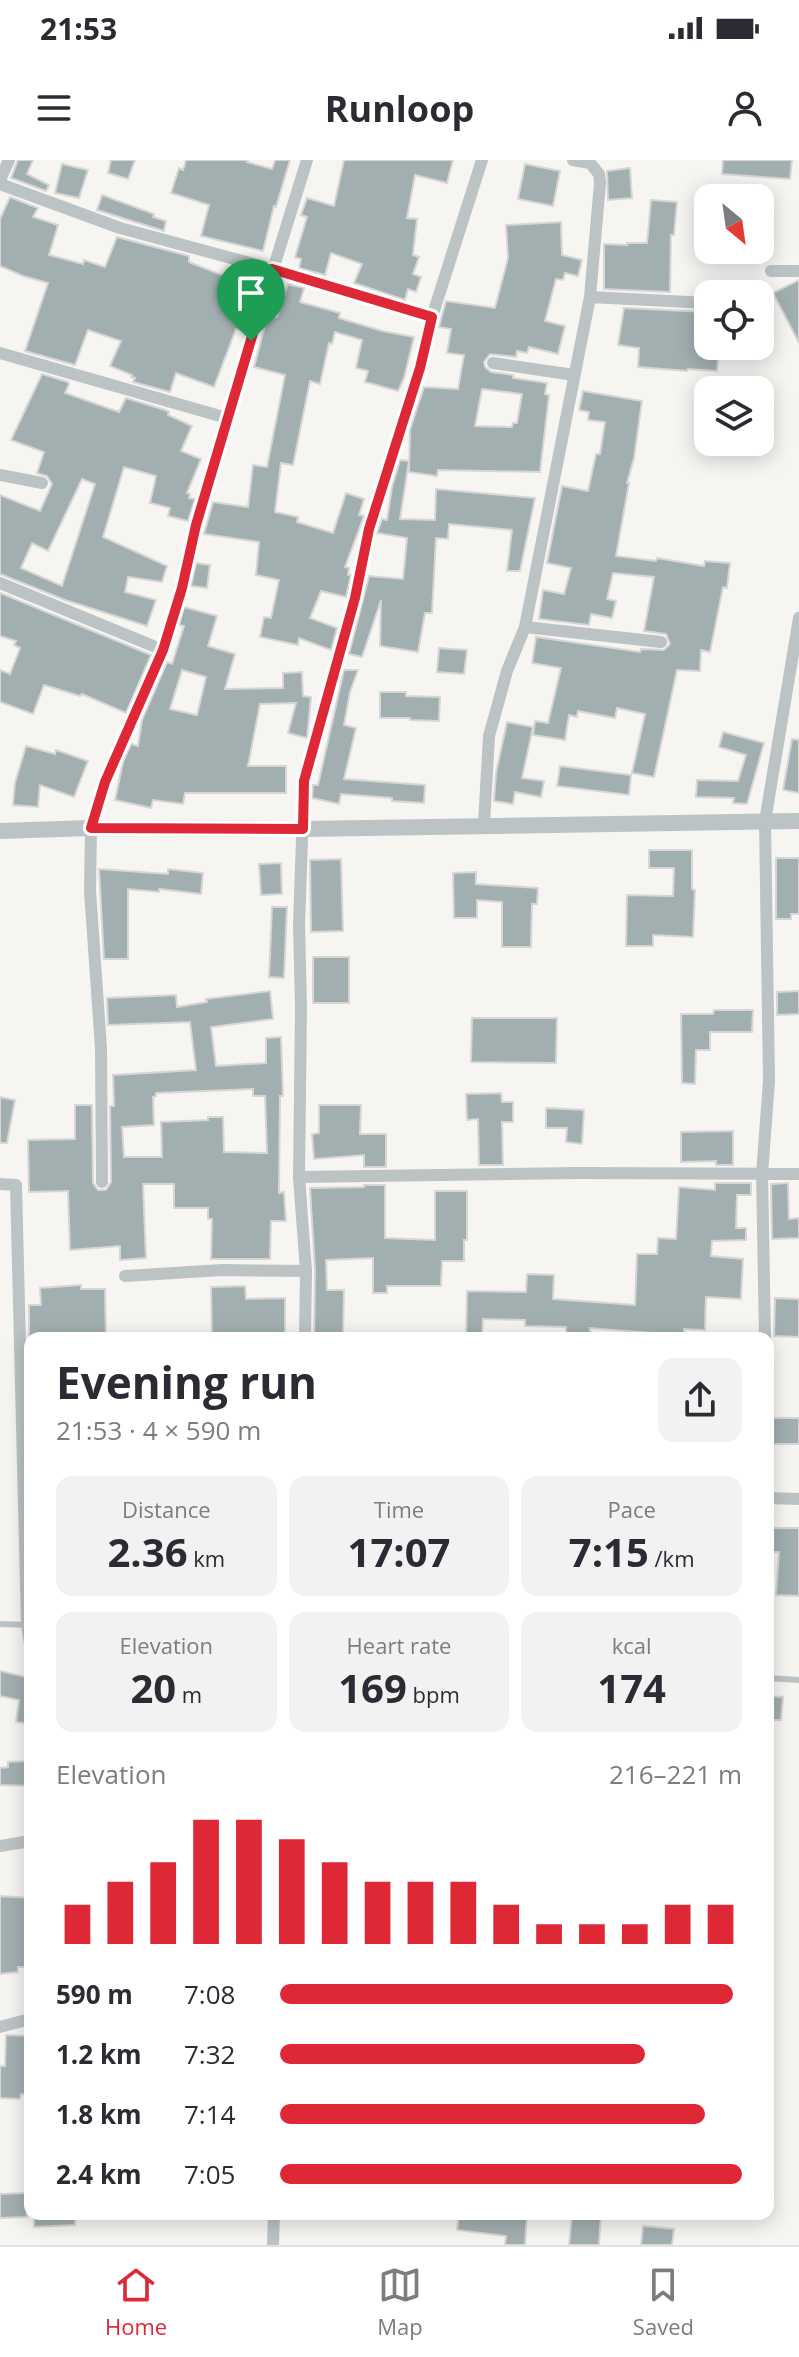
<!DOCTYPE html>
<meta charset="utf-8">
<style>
:root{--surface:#fff;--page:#f2f2f3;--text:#2b2b33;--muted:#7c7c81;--line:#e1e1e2;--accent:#df2835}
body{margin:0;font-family:"Open Sans",sans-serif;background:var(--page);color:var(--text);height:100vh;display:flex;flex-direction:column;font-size:30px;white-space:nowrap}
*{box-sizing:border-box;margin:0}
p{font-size:26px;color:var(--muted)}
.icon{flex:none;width:44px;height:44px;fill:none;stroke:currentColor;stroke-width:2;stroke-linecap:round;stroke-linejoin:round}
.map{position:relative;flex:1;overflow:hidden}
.details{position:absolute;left:24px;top:1172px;width:750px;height:888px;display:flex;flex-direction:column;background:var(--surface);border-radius:16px;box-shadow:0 4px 20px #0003}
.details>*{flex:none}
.needle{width:52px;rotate:151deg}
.controls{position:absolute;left:694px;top:24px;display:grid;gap:16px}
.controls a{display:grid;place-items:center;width:80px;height:80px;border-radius:16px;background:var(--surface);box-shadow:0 4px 20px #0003;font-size:40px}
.pin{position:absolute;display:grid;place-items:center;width:68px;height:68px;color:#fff;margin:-82px -34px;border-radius:50% 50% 50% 0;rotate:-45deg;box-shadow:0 0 8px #0007}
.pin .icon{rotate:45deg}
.round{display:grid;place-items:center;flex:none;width:84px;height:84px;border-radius:16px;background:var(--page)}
.overview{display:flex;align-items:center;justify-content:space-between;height:136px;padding:0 32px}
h1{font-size:44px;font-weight:700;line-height:60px}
.stats{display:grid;grid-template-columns:repeat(3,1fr);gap:12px;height:136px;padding:8px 32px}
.stats div{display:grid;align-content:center;border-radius:16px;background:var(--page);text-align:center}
.stats b{font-size:40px;font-weight:700}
.stats small{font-size:22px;font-weight:400}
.stats p{font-size:22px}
.chart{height:224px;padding:16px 32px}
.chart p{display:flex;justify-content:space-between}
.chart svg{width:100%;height:144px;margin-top:8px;stroke:var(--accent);stroke-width:6}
ul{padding:0 32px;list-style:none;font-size:26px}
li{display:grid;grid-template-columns:128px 96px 1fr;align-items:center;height:60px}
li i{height:20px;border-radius:10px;background:var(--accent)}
.status{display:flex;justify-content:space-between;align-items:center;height:56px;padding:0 40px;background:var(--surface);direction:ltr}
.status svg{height:22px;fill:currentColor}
header{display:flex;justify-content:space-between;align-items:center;height:104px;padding:0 32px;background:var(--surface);font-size:36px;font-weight:700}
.menu{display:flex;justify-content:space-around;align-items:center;height:112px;border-top:2px solid var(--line);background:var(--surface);font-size:22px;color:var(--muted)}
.menu a{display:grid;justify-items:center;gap:4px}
.menu .active{color:var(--accent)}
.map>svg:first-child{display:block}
</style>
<div class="status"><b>21:53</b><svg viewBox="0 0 49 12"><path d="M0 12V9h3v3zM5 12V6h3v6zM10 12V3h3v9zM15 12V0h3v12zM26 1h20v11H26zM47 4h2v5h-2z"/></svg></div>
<header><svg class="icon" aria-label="menu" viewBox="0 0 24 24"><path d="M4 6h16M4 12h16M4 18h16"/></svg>Runloop<svg class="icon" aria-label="person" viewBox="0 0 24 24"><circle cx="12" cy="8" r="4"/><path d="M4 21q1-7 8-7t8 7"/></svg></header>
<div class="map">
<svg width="799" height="2085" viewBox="0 0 799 2085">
<rect width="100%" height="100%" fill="#f6f5f2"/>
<path fill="#a2afb1" stroke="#d7d6d5" stroke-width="2" fill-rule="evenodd" d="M 18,0 L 33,0 L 27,14 L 49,25 L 46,31 L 11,18 Z
M 111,0 L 135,0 L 128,19 L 108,13 Z
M 186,0 L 248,0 L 247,2 L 272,9 L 275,0 L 290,0 L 276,47 L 274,46 L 263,91 L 201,76 L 209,45 L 171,33 L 179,8 L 183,10 Z
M 344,0 L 453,0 L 447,23 L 415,15 L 407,58 L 417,59 L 413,95 L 419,97 L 413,114 L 421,117 L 416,132 L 408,129 L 405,140 L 354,123 L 362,104 L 331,93 L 325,115 L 299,108 L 301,99 L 295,97 L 307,57 L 301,55 L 307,38 L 334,46 Z
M 723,0 L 792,0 L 790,19 L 722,14 Z
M 62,4 L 88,10 L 79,38 L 55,33 Z
M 525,4 L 560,11 L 553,46 L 518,39 Z
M 630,8 L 632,38 L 608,40 L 607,11 Z
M 102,35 L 154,54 L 153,57 L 166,61 L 164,71 L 97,50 Z
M 10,37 L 38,48 L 33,57 L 58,65 L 49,95 L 83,104 L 84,100 L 105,107 L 117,77 L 189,96 L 189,102 L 229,118 L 232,108 L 260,117 L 244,171 L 236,169 L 214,227 L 176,213 L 170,232 L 133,222 L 135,218 L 131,217 L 132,215 L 110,206 L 121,181 L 88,170 L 75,205 L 25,191 L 48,123 L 23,116 L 0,106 L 0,59 Z
M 651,40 L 677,42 L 674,75 L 671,75 L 670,132 L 604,129 L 604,84 L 627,85 L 627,83 L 647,83 Z
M 561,62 L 562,95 L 582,100 L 578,116 L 565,113 L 563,120 L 556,119 L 545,161 L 565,166 L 558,194 L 529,187 L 527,193 L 517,191 L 516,197 L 490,194 L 484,202 L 485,207 L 491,212 L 513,215 L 513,218 L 547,223 L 545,234 L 549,235 L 540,312 L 438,310 L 437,316 L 409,312 L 410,270 L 424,227 L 458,229 L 464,195 L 447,193 L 451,169 L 439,167 L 446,141 L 495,148 L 508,98 L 506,65 ZM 482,229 L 522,234 L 517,263 L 513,263 L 512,267 L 475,266 Z
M 799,120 L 799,183 L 773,133 Z
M 288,124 L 304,128 L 300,142 L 340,153 L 339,158 L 382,171 L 414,177 L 404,218 L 398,231 L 365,222 L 368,211 L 356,208 L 362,180 L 335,172 L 332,184 L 329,183 L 320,224 L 310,221 L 293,305 L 281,303 L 275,352 L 298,357 L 297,362 L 333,373 L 346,333 L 364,339 L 359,355 L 364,356 L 345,407 L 349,408 L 348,415 L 351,415 L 346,437 L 321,431 L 310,458 L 337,468 L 331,490 L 299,478 L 298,485 L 260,477 L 264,457 L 271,458 L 279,420 L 256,415 L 259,382 L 204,374 L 213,342 L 248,347 L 253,305 L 267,307 L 285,215 L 254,207 L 268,155 L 277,157 Z
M 624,148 L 708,152 L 708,186 L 719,186 L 717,211 L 688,209 L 687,211 L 638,207 L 639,188 L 618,185 Z
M 42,214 L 68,222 L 69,224 L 65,233 L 119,252 L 126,238 L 165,250 L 169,252 L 168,255 L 192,266 L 181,291 L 201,299 L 187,333 L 190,334 L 189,338 L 195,339 L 188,361 L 168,356 L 170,348 L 150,343 L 156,316 L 124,307 L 103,377 L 167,406 L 162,422 L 128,417 L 125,432 L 156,440 L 147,466 L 65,440 L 0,414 L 0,335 L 40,351 L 52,324 L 47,316 L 37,313 L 44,292 L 11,280 ZM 82,319 L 95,324 L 62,426 L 21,408 L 32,383 L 48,391 Z
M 583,231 L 642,241 L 634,298 L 627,323 L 629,323 L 616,396 L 656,401 L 657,398 L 704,406 L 705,401 L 730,403 L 727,428 L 723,427 L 710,492 L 701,490 L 700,511 L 677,510 L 654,617 L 632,613 L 645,554 L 617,548 L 615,558 L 578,551 L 577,557 L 569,555 L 565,580 L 533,575 L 535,561 L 548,563 L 561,508 L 532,503 L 536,477 L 640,492 L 641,489 L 664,490 L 670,484 L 666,474 L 644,471 L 654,417 L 613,413 L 607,439 L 616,441 L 612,458 L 591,454 L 589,465 L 539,459 L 543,430 L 564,434 L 571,408 L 547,403 L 562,326 L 588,331 L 596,294 L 600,294 L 605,262 L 588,260 L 589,252 L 579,250 Z
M 400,300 L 409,301 L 400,359 L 435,360 L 436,329 L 535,338 L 520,411 L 507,411 L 512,370 L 449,364 L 448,379 L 436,378 L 432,453 L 425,453 L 418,492 L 380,486 L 381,440 L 362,497 L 349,494 L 369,416 L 403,419 L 407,378 L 377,373 L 382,359 L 387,360 L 392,327 Z
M 196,403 L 210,405 L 207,428 L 191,426 Z
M 0,433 L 151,495 L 126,553 L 82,534 L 80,536 L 44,525 L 33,554 L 0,542 L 0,510 L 10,514 L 20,488 L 14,485 L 16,481 L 0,476 Z
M 184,447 L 217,456 L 208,486 L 235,494 L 225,529 L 283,528 L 283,513 L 302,512 L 303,536 L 311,537 L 307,578 L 288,573 L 296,543 L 260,544 L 248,606 L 286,606 L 286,633 L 185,633 L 183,644 L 153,640 L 151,648 L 115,640 L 123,602 L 131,584 L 138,586 L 142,560 L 167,502 L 172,504 L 184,466 L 179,465 ZM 182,510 L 206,517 L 197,555 L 170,549 Z
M 439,488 L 467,490 L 464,514 L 437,512 Z
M 344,510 L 358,510 L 350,532 L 344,565 L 356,568 L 344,619 L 425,625 L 424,643 L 392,641 L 392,638 L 341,634 L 339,644 L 312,638 L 313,625 L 318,625 Z
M 380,532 L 406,532 L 406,536 L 440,537 L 439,561 L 410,560 L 410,558 L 380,558 Z
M 507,562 L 533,567 L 522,618 L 544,621 L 541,637 L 515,632 L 513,644 L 494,641 L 496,613 Z
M 723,572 L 764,583 L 747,644 L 733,643 L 734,638 L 696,637 L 697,620 L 738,621 L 746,595 L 719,587 Z
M 792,579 L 799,580 L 799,633 L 783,630 Z
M 26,586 L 55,594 L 56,590 L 88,601 L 74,637 L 40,625 L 38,647 L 13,645 L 15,623 Z
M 560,606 L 631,615 L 629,635 L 557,626 Z
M 649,690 L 692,690 L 692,729 L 695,730 L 693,777 L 653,775 L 653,786 L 626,786 L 627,735 L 673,736 L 674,708 L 649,708 Z
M 776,698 L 799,698 L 799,754 L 791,754 L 791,759 L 776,759 Z
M 341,699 L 343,771 L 311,772 L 310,700 Z
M 281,703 L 282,734 L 261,735 L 259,704 Z
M 99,709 L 168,714 L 168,709 L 203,713 L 201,734 L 159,729 L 159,732 L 128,729 L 128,799 L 104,799 Z
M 476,712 L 476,724 L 538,728 L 537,744 L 532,744 L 531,787 L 502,787 L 502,742 L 477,740 L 477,758 L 454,758 L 453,713 Z
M 272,747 L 287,747 L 284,818 L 269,817 Z
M 313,797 L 349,797 L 349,843 L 313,843 Z
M 270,831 L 273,859 L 211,867 L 216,906 L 266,903 L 266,878 L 281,877 L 283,936 L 280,936 L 279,1033 L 284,1032 L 286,1061 L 271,1061 L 270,1099 L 211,1099 L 212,1059 L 208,1059 L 208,1048 L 174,1048 L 174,1024 L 143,1024 L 146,1098 L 120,1100 L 120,1086 L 70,1090 L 68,1031 L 29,1032 L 28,980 L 75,979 L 75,945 L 92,945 L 93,1023 L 98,1030 L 106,1030 L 111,1022 L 110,946 L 114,946 L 113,915 L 196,910 L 190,862 L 108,865 L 107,838 L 176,835 L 177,847 L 207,842 L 206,839 ZM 253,929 L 253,936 L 265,936 L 267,993 L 224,992 L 223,957 L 208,957 L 208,960 L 161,962 L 162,997 L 124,997 L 122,967 L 154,965 L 153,937 L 156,936 L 156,933 Z
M 799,831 L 799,854 L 777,855 L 777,832 Z
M 714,850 L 753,850 L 752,872 L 710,872 L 710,890 L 696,890 L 695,924 L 682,923 L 681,854 L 713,854 Z
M 472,858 L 557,858 L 556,903 L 471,902 Z
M 501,933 L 502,942 L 513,942 L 513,962 L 502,962 L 503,1005 L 479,1005 L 478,959 L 467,960 L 466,934 Z
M 0,937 L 15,940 L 7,983 L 0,983 Z
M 319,945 L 361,945 L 360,974 L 386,974 L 386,1007 L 364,1007 L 364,995 L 314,999 L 312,974 L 319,973 Z
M 546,948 L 584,950 L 582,984 L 566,982 L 567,968 L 546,968 Z
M 733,971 L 733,1005 L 716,1005 L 716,1001 L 681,1002 L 681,972 Z
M 715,1023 L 751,1023 L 751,1035 L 737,1035 L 736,1068 L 746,1068 L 746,1080 L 712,1081 L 711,1096 L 743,1099 L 741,1139 L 706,1137 L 705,1170 L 684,1169 L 684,1178 L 652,1178 L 652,1173 L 590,1168 L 591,1178 L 566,1178 L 566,1167 L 525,1166 L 525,1160 L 483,1159 L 482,1178 L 466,1178 L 467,1131 L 526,1132 L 527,1114 L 554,1115 L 553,1139 L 635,1145 L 637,1094 L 657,1094 L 658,1078 L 676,1079 L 679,1027 L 715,1030 Z
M 788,1023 L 789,1059 L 799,1058 L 799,1078 L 772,1079 L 771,1024 Z
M 364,1025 L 385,1025 L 385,1078 L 435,1080 L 435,1031 L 467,1031 L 467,1080 L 464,1080 L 464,1101 L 442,1101 L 441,1126 L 387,1126 L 387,1133 L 373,1133 L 373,1098 L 326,1100 L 327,1130 L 344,1130 L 343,1178 L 314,1178 L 315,1111 L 310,1028 L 364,1027 Z
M 81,1125 L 81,1129 L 105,1129 L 106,1176 L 29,1178 L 29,1145 L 41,1145 L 40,1128 Z
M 245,1126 L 246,1139 L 285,1138 L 285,1178 L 212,1178 L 211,1127 Z
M 775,1138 L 799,1139 L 799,1177 L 774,1176 Z
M 768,1258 L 799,1258 L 799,1284 L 768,1284 Z
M 770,1368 L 799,1368 L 799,1436 L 776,1435 L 779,1392 L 770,1392 Z
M 0,1511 L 30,1518 L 30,1564 L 16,1562 L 19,1540 L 0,1536 Z
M 768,1536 L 783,1537 L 781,1560 L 768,1560 Z
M 30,1601 L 30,1626 L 0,1625 L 0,1608 L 8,1607 L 8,1602 Z
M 0,1736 L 30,1738 L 30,1807 L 18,1807 L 18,1812 L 0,1814 Z
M 6,1875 L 30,1876 L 30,1935 L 21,1934 L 20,1939 L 0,1938 L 0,1906 L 5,1906 Z
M 26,2033 L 27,2057 L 0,2058 L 0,2034 Z
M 34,2054 L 75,2054 L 75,2065 L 34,2067 Z
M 459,2054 L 527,2054 L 525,2085 L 505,2085 L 506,2076 L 457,2070 Z
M 572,2054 L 601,2054 L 599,2085 L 569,2085 Z
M 643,2066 L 674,2069 L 672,2085 L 641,2085 Z"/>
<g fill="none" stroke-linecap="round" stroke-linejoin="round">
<path stroke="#bcc3c5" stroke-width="6" d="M 0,1464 L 27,1465
M 768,1518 L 799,1520"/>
<path stroke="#bcc3c5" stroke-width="12" d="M 0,20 L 9,0
M 0,24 L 120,68 L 272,109 L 432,157
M 771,111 L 799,111
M 590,137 L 708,143
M 0,193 L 227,258
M 493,203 L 574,215
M 0,315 L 42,323
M 0,423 L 163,490
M 525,467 L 661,482
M 484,664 L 489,576 L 507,511 L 525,467 L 590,137 L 600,23 L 599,14 L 590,3 L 573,0
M 299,1017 L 578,1013 L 799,1014
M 102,1022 L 101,888 L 90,731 L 91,668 L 105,622 L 163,490 L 227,258 L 307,0
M 0,1024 L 16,1025 L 27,1465 L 30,1484
M 125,1116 L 222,1110 L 306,1111
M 305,1178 L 306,1111 L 299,1017 L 301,847 L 299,765 L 304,621 L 355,438 L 369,369 L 420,208 L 432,157 L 482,0
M 765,1178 L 762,1014 L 769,921 L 765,661 L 799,458
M 768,1338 L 799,1339
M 0,1686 L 30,1681
M 0,1867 L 30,1859
M 273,2085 L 274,2054"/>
<path stroke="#bcc3c5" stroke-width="16" d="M 0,671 L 91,668 L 303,669 L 799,661"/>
</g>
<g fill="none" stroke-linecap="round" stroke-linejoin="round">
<defs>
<path id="route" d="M 272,109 L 432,157 L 420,208 L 369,369 L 355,438 L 304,621 L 303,669 L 91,668 L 105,622 L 163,490 L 182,428 L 196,365 Z"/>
</defs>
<use href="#route" stroke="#fff" stroke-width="16"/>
<use href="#route" stroke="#df2835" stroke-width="10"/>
</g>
</svg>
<div class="controls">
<a><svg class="needle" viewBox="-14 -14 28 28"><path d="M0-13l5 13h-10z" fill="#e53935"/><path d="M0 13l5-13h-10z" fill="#7c7c81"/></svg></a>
<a><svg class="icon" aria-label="locate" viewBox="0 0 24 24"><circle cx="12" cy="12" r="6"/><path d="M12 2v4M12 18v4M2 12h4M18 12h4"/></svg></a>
<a><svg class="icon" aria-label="layers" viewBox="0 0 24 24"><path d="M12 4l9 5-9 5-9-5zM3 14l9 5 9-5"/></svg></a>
</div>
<div class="pin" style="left:251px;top:181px;background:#1e9e55"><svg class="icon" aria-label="arrive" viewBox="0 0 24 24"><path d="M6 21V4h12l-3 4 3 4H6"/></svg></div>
<section class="details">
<div class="overview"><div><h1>Evening run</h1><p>21:53 · 4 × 590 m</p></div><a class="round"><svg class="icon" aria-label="share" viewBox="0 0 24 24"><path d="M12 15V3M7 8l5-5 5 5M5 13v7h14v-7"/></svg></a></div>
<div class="stats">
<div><p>Distance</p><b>2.36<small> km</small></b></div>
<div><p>Time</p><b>17:07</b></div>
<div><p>Pace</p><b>7:15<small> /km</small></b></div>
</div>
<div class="stats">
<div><p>Elevation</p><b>20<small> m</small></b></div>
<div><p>Heart rate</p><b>169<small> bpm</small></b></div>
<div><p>kcal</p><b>174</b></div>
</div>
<div class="chart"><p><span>Elevation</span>216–221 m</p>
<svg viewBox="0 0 160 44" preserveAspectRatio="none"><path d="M5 44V32M15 44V25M25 44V19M35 44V6M45 44V6M55 44V12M65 44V19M75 44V25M85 44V25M95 44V25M105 44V32M115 44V38M125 44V38M135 44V38M145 44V32M155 44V32"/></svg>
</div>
<ul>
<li><b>590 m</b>7:08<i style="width:98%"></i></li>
<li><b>1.2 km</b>7:32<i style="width:79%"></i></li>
<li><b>1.8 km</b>7:14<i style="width:92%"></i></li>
<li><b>2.4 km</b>7:05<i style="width:100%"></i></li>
</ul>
</section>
</div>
<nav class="menu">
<a class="active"><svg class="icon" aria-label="home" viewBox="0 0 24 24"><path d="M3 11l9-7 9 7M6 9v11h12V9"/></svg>Home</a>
<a><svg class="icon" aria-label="map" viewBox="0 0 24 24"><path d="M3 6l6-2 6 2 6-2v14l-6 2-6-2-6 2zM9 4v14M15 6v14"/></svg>Map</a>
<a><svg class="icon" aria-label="saved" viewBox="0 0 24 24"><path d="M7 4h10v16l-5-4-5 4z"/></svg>Saved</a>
</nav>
